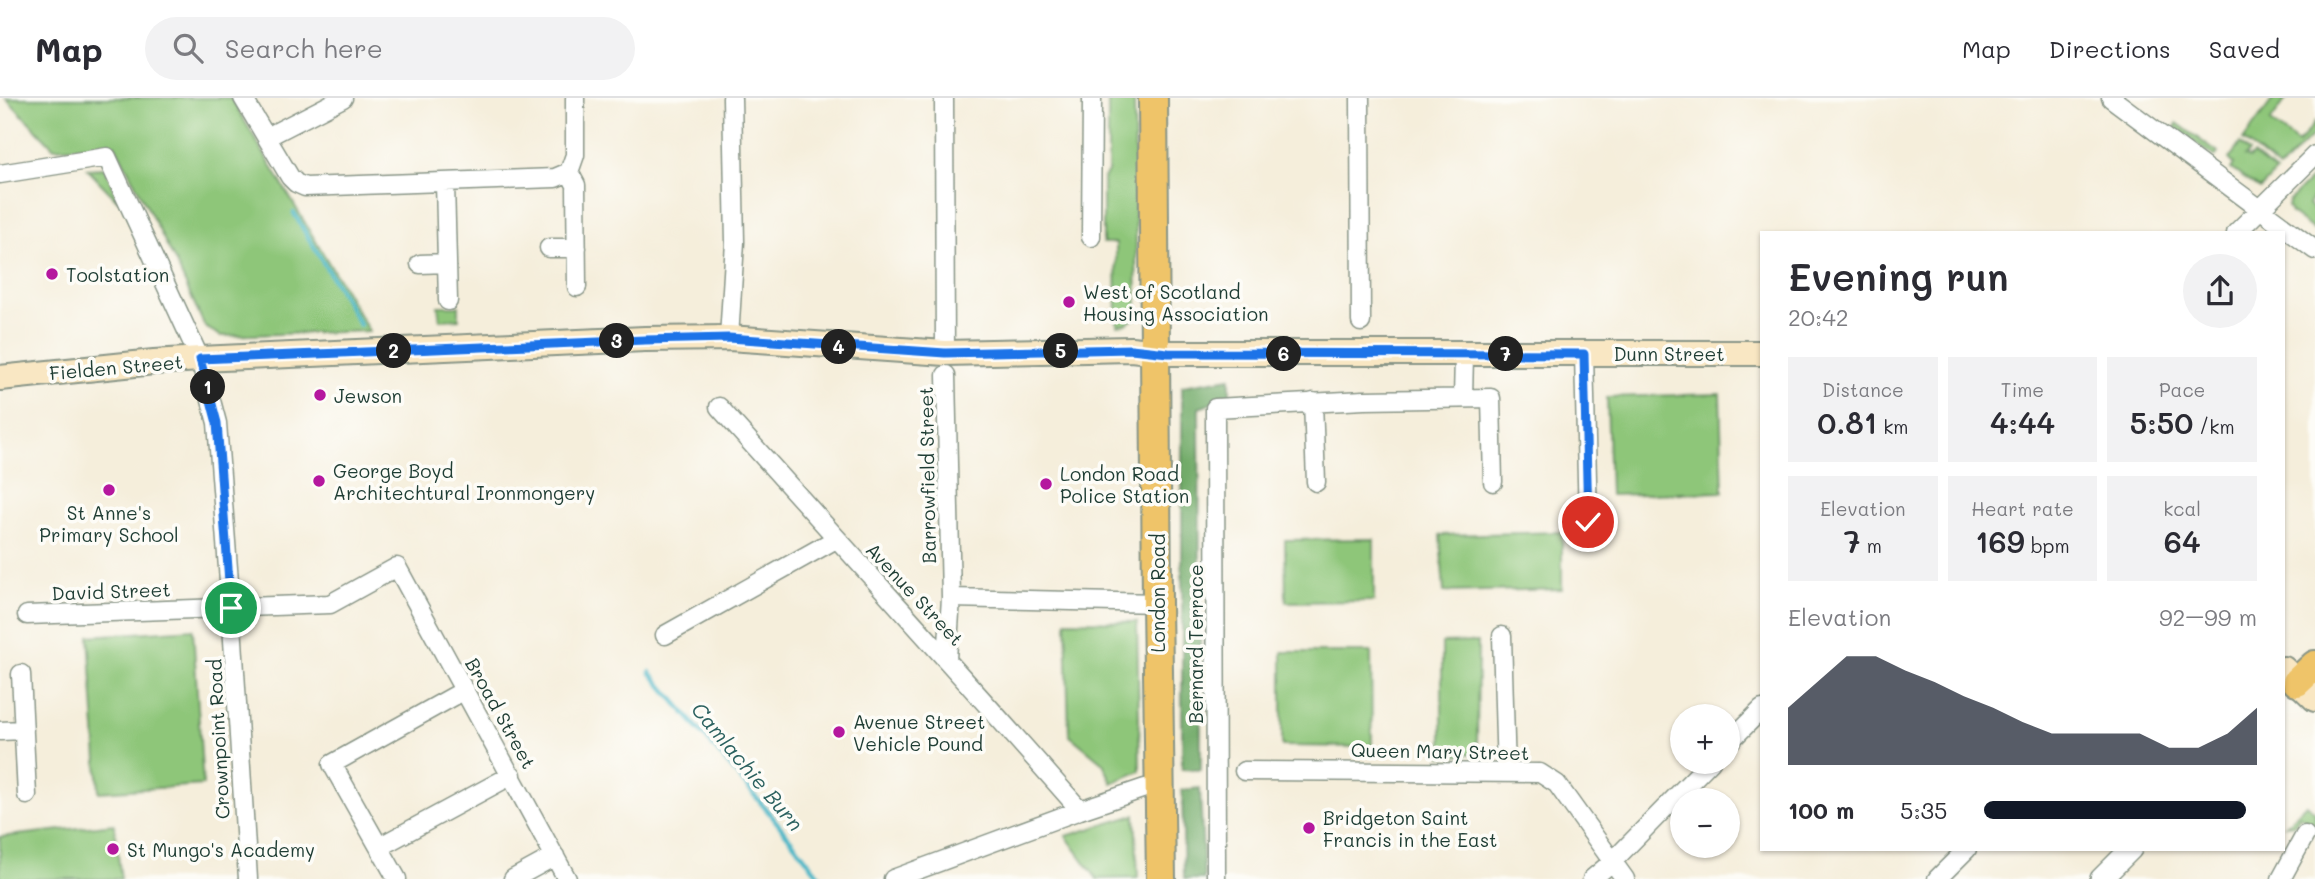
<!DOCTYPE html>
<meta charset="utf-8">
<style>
:root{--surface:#fff;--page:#f2f2f3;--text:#2b2b33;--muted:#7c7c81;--line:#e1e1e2;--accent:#111827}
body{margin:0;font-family:Mali,sans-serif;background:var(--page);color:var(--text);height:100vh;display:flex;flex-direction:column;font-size:26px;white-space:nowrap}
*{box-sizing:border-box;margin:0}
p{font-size:23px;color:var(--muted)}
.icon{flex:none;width:38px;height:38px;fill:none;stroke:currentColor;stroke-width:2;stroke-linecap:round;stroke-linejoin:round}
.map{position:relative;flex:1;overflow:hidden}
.side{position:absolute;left:1760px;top:133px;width:525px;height:620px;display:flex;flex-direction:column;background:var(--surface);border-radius:0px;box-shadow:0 2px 5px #0004}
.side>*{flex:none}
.controls{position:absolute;left:1670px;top:606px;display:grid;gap:14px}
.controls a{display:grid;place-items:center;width:70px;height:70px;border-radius:50%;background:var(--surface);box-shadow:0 2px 5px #0004;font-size:35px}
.pin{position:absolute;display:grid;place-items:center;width:60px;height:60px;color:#fff;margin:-30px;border:4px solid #fff;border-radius:50%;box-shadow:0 2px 7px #0007}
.km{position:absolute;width:35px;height:35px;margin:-18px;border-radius:50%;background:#222;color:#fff;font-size:19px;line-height:35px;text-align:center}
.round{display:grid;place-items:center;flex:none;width:74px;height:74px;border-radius:37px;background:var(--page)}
.headline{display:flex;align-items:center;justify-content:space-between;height:119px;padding:0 28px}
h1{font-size:38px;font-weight:600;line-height:52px}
.metrics{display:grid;grid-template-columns:repeat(3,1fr);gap:10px;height:119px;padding:7px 28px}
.metrics div{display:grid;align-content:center;border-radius:0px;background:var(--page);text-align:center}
.metrics b{font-size:30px;font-weight:600}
.metrics small{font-size:19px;font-weight:400}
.metrics p{font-size:19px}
.chart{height:196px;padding:14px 28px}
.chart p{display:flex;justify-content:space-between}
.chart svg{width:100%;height:126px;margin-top:7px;fill:var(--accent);opacity:.7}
ul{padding:0 28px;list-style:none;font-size:23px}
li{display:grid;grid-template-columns:112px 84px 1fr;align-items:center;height:52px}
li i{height:18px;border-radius:9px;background:var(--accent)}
header{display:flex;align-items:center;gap:42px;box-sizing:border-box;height:98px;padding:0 35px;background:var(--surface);border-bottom:2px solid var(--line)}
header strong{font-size:33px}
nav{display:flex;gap:38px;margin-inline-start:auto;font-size:24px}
.search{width:490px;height:63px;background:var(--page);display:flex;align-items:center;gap:18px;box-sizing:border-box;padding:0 24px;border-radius:38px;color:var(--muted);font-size:26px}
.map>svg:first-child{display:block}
</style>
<header>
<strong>Map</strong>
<div class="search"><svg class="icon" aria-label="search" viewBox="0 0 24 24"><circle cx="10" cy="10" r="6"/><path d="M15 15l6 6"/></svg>Search here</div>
<nav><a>Map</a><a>Directions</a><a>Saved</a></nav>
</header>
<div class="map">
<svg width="2315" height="781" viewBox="0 0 2315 781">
<rect width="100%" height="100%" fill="#fdfcf7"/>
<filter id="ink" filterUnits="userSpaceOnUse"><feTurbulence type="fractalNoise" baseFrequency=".0143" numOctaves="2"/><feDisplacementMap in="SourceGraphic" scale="14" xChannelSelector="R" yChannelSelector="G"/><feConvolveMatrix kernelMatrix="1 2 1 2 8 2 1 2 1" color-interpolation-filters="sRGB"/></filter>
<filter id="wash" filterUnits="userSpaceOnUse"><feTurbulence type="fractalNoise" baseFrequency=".00686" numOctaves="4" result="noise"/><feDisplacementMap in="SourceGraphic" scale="28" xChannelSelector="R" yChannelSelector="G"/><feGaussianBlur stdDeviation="1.57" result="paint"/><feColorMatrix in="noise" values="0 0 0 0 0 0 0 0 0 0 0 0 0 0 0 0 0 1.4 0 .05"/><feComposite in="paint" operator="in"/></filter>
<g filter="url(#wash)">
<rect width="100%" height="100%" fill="#f5eedb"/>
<path fill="#8ec679" stroke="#568256" stroke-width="2" d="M 6,0 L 231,0 L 369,233 L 221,238 L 205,229 L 176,165 L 115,47 L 54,50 Z
M 1108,0 L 1134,0 L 1137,219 L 1126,226 L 1117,227 L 1116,145 L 1103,145 L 1103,81 L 1108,74 Z
M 2274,0 L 2287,0 L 2270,24 L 2298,45 L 2315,24 L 2315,35 L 2279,71 L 2243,42 Z
M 2177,25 L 2218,55 L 2215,59 L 2175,30 Z
M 2240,46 L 2249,54 L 2245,59 L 2249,61 L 2253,57 L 2276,74 L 2260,91 L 2231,71 L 2234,66 L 2229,61 Z
M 105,70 L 118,103 L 87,71 Z
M 2315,77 L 2315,96 L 2308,107 L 2315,114 L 2315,133 L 2291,115 L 2288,108 L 2290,102 Z
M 438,208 L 459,208 L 459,221 L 440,222 Z
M 1720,296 L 1723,394 L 1610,397 L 1607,299 Z
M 1562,434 L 1562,491 L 1444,494 L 1440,437 Z
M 1374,441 L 1374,503 L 1286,504 L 1285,442 Z
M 1066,523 L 1137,524 L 1140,673 L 1112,685 L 1103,665 L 1069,637 Z
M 193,531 L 203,687 L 99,694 L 89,538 Z
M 1478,544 L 1477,655 L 1442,659 L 1442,545 Z
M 1282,554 L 1371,554 L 1372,649 L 1282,648 Z
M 2306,706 L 2315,714 L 2315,728 L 2300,718 L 2294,726 L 2286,727 Z
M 1135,717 L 1138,780 L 1097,781 L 1066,738 Z
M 114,726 L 121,781 L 0,781 L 0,739 Z"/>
<path fill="#72ab69" stroke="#48744e" stroke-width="2" d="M 1230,280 L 1230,299 L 1199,310 L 1201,672 L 1182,671 L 1182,288 Z
M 1200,690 L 1204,781 L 1184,781 L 1182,692 Z"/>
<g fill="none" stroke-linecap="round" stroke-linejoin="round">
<path stroke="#4cb8c8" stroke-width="4.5" d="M 294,115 L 360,227
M 650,574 L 771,717 L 822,781"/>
</g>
</g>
<g filter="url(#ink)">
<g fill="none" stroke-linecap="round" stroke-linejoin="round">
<defs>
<path id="minor" d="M 243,0 L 290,79 L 296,85 L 305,89 L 555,80 L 569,74
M 575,0 L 575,57 L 569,74 L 576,87 L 577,189
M 944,0 L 945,255
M 1360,0 L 1361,224
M 2111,0 L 2315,152
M 267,39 L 343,0
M 0,76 L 107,59 L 200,261 L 217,325 L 231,510 L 248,781
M 445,85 L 448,203
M 2236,135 L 2315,57
M 1091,139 L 1092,0
M 549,150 L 577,150
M 420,166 L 447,165
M 729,240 L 735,144 L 732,0
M 1584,256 L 1588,424
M 946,277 L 951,500 L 947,561
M 1463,300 L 1464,257
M 1313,304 L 1316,384
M 719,309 C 839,444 961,576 1080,712
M 951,500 L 1157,505
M 27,517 L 330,506 L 397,469 L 567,781
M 665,537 L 836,441
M 1502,538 L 1506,675
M 21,576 L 27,697
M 0,633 L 24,632
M 1727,646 L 1762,611
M 1244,673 L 1540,675 L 1557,686 L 1625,781
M 379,749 L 512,677
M 397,781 L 332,666 L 465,592
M 513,781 L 555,758
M 893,781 L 1080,712 L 1145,690 L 1160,689
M 1216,781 L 1215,310 L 1364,302 L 1491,300 L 1493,384
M 1592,781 L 1612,764 L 1711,663
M 1937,781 L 1967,751
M 2281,781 L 2305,737"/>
<path id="tertiary" d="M 2101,781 L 2131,751"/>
<path id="secondary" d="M 0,280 L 154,264 L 200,261 L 645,241 L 729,240 L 945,255 L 1131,251 L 1168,255 L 1762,255
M 2284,571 L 2315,601"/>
<path id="primary" d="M 1153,0 L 1157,505 L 1161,781
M 2297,584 L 2315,567"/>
</defs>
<use href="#minor" stroke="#8a9688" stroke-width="21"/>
<use href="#tertiary" stroke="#8a9688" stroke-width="24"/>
<use href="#secondary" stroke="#8a9688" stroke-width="28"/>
<use href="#primary" stroke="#8a9688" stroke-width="32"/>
<use href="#minor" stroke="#fff" stroke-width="18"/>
<use href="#tertiary" stroke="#fff" stroke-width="21"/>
<use href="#secondary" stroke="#f9e7c3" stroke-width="24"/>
<use href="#primary" stroke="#efc469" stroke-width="28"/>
</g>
</g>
<g fill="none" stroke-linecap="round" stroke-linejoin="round" filter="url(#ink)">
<defs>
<path id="route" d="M 231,510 L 217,325 L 200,261 L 645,242 L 729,240 L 945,255 L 1131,251 L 1168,255 L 1584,256 L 1588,424"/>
</defs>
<use href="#route" stroke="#fff" stroke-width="14"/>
<use href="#route" stroke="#1a73e8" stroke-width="9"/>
</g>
<g fill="#b5179e" stroke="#fdfcf7" stroke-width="2.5">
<circle cx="52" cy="176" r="7"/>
<circle cx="1069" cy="204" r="7"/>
<circle cx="320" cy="297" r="7"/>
<circle cx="319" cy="383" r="7"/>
<circle cx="1046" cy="386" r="7"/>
<circle cx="109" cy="392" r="7"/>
<circle cx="839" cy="634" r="7"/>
<circle cx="1309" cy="730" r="7"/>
<circle cx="113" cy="751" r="7"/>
</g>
<g text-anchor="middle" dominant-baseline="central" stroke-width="7" stroke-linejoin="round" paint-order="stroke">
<g font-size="19" fill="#1f3d34" stroke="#fdfcf7" text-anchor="start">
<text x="66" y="176">Toolstation</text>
<text x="1083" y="193">West of Scotland<tspan x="1083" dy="22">Housing Association</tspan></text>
<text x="334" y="297">Jewson</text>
<text x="333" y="372">George Boyd<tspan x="333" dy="22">Architechtural Ironmongery</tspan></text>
<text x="1060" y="375">London Road<tspan x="1060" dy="22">Police Station</tspan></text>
<text x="109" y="414" text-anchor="middle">St Anne's<tspan x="109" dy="22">Primary School</tspan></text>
<text x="853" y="623">Avenue Street<tspan x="853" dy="22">Vehicle Pound</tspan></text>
<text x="1323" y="719">Bridgeton Saint<tspan x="1323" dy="22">Francis in the East</tspan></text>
<text x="127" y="751">St Mungo's Academy</text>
</g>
<g font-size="19" fill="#1f3d34" stroke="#fdfcf7">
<text x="1669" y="255">Dunn Street</text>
<text transform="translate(116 269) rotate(-5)">Fielden Street</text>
<text transform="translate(927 377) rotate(-91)">Barrowfield Street</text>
<text transform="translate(111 493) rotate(-2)">David Street</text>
<text transform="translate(1157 495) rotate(-90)">London Road</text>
<text transform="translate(915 496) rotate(47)">Avenue Street</text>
<text transform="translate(1195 546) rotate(-90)">Bernard Terrace</text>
<text transform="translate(501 615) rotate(61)">Broad Street</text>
<text transform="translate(218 641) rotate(-93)">Crownpoint Road</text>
<text transform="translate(1440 653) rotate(1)">Queen Mary Street</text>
</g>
<g font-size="21" font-style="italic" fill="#2c6260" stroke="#fdfcf7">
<text transform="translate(748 668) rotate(50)">Camlachie Burn</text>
</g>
</g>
</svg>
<div class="controls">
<a>+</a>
<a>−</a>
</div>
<div class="pin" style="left:231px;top:510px;background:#1e9e55"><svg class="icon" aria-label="arrive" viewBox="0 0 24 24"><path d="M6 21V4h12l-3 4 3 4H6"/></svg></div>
<div class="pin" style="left:1588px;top:424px;background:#d93025"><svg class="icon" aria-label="check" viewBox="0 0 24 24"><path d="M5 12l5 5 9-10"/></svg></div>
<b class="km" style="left:208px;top:289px">1</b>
<b class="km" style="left:394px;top:253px">2</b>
<b class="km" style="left:617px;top:243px">3</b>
<b class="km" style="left:839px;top:249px">4</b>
<b class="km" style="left:1061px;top:253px">5</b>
<b class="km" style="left:1284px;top:256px">6</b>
<b class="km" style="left:1506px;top:256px">7</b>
<section class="side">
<div class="headline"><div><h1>Evening run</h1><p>20:42</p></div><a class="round"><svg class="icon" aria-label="share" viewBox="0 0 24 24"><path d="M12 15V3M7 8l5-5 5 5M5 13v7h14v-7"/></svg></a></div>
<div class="metrics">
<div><p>Distance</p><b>0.81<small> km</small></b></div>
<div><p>Time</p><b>4:44</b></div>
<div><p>Pace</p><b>5:50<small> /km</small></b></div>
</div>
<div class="metrics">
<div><p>Elevation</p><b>7<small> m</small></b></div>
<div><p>Heart rate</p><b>169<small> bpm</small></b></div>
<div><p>kcal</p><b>64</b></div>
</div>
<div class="chart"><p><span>Elevation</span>92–99 m</p>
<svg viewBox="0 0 160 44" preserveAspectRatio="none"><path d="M0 44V24L10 15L20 6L30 6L40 11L50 15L60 20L70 24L80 29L90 33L100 33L110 33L120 33L130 38L140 38L150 33L160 24V44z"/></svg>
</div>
<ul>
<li><b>100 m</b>5:35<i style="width:96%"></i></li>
</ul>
</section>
</div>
